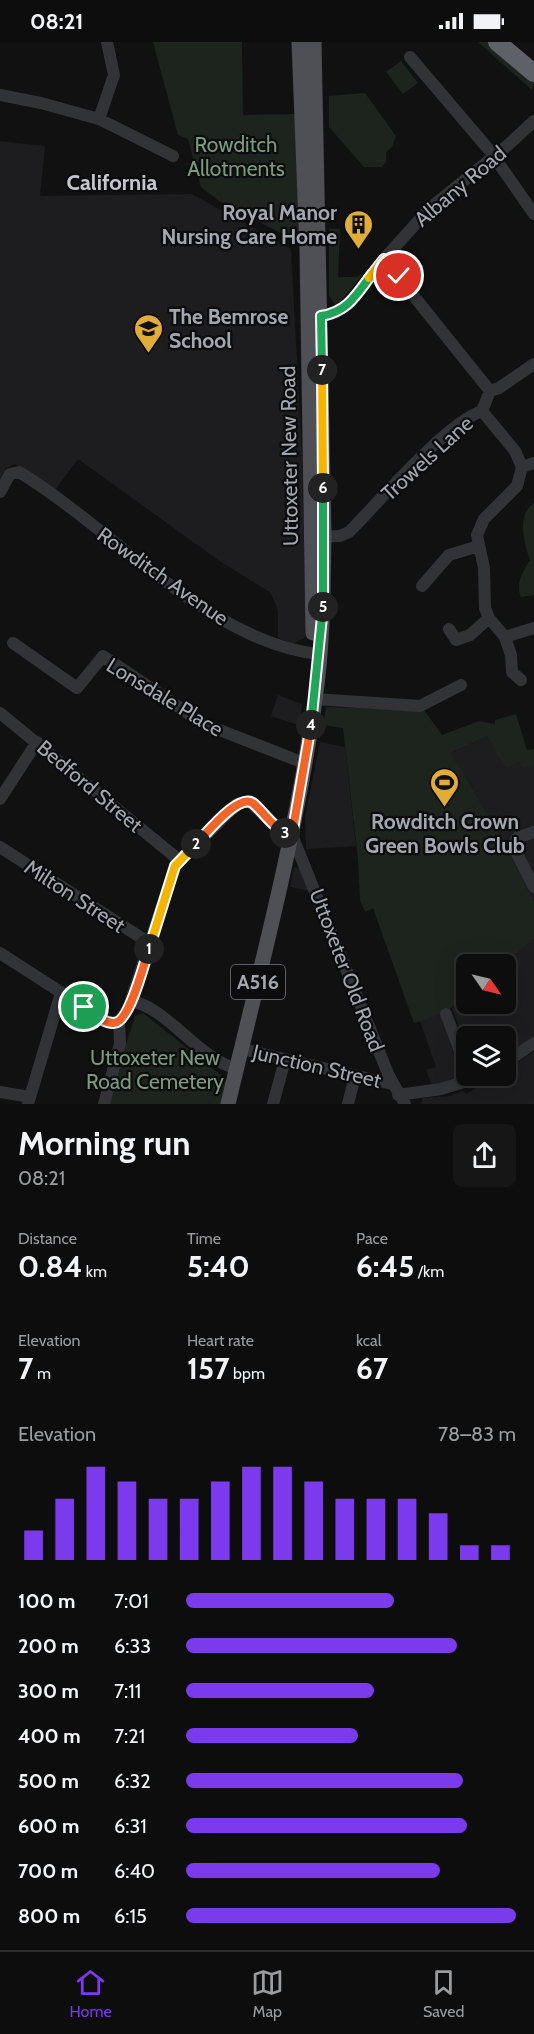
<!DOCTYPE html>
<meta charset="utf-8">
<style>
:root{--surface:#0d0d0e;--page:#161617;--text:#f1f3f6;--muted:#9a9c9e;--line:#2d2d2e;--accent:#7c3aed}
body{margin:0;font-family:Cabin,sans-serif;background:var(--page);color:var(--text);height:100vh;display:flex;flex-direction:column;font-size:22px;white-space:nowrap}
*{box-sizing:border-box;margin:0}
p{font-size:20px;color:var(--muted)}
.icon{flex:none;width:33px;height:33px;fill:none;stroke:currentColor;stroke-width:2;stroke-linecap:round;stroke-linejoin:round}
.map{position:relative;height:1062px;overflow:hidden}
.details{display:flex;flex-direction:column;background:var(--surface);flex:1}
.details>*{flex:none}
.needle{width:39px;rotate:124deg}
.buttons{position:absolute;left:456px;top:912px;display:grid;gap:12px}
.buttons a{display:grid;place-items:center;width:60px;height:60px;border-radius:9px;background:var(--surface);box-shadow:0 6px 24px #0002,0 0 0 2px var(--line);font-size:30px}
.pin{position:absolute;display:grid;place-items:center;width:51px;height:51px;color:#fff;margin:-26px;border:3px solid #fff;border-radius:50%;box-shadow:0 2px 6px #0007}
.km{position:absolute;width:30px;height:30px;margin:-15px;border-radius:50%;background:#222;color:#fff;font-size:16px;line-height:30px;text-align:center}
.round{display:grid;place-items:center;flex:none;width:63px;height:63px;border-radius:9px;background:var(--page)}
.head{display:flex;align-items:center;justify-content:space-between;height:102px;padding:0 18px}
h1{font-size:33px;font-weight:700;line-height:45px}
.stats{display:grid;grid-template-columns:repeat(3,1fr);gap:9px;height:102px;padding:6px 18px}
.stats div{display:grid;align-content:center}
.stats b{font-size:30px;font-weight:700}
.stats small{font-size:16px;font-weight:400}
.stats p{font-size:16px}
.chart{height:168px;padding:12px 18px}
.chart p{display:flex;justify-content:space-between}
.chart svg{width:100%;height:108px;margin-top:6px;stroke:var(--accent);stroke-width:6}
ul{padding:0 18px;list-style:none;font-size:20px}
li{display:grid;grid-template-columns:96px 72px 1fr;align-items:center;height:45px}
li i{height:15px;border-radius:8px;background:var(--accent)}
.status{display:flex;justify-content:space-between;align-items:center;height:42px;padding:0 30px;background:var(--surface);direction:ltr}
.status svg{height:16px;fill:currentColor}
.dock{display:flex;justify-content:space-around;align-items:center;height:84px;border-top:2px solid var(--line);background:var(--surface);font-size:16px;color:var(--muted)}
.dock a{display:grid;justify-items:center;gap:3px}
.dock .current{color:var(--accent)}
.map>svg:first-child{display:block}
</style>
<div class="status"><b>08:21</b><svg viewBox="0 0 49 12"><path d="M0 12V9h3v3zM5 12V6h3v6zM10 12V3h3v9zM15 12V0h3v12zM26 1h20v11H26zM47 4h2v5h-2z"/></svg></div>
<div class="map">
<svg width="534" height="1062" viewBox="0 0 534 1062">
<rect width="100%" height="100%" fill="#111112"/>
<path fill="#1d1d1f" d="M 0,99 L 45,104 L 40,154 L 192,152 L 291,207 L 302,414 L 306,595 L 293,602 L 278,596 L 278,569 L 271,551 L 221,520 L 78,417 L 55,448 L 15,422 L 6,426 L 0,438 Z
M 278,653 L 302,662 L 300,684 L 271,674 Z
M 487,694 L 528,713 L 534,719 L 534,859 L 499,791 L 451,711 Z
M 320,700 L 345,705 L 356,804 L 306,807 L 305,775 Z
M 294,825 L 300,826 L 310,849 L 290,845 Z
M 534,897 L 534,997 L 506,1014 L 506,994 L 466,994 L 466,1004 L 452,966 L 466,955 L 466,962 L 506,962 L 504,922 Z
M 440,972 L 462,1032 L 461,1035 L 432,1044 L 426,1028 L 436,1025 L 420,979 Z
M 534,1009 L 534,1062 L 420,1062 L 422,1060 L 422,1056 L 450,1054 L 463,1049 L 466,1052 L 498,1034 L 506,1034 L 506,1029 Z"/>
<path fill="#1d241e" d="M 153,0 L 242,0 L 243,73 L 299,72 L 302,202 L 219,159 L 201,145 L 188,97 L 178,93 Z
M 478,0 L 489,0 L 534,40 L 532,48 Z
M 401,19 L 418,41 L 403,52 L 386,30 Z
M 365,51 L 396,94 L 392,105 L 386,110 L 386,120 L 382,125 L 364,125 L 329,85 L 329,54 Z
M 329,187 L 340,187 L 338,235 L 356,235 L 364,232 L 336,264 L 329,254 Z
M 534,461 L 534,553 L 521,555 C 515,542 523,529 530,518 C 524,501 516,473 534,461 Z
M 326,665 L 424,668 L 442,693 L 479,679 L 495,682 L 495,678 L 516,672 L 527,708 L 534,707 L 534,723 L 523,726 L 519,720 L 508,725 L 504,723 L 487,694 L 451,711 L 499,791 L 534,859 L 534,897 L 504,922 L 466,922 L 466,955 C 452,968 433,976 414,981 L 373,866 L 365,870 L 360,858 L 358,817 L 343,686 L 323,683 Z
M 143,971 L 227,1038 L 221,1062 L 107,1062 L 135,974 Z"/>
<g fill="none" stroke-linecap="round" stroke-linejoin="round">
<path stroke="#323337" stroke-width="12" d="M 410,15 L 490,109 L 534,172
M 0,53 L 41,61 L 99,77 L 173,114
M 99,77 L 114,33 L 107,0
M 384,217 L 490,349
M 312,274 L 332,272 L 350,261 L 384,217 L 429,167 L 508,103 L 534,79
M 482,369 L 515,409 L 522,425 L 517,444 L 484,477 L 477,493 L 484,526 L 485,566 L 489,576 L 505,595 L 511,613 L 512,630 L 521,638
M 522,425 L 534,421
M 0,450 L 10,432 L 19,430 C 109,484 212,602 319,612
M 315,495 L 340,494 L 349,490 C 379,460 446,381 482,369 L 490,349 L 499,346 L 534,322
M 422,544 L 449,513 L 479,504
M 449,587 L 456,598 L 470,593 L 489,576
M 505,595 L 534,586
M 13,601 L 77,646 L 103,614 L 204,682 L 304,721
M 315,657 L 420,664 L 461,643
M 0,671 L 179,818
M 0,757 L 37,700
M 534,790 L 517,796 L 513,804 L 534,845
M 0,805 L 151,902
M 0,911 L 104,978 L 113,981 L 119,979
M 131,959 C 168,966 196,1015 237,1027
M 446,972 L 466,1025
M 119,979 L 128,967 L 175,824 L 237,762 L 249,759 L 280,788 L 292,793 L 389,1034 L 405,1062
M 242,1007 L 392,1042
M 506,1020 L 534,1001
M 0,1050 L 30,1055
M 398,1053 L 441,1047 L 483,1034
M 28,1062 L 61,951
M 104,1062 L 120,1002 L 119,979
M 273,1062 L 285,1018
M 348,1062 L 355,1034"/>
<path stroke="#4e5055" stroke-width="15" d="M 299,0 L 307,207 L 313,591
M 228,1062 C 260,928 296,794 315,658 C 323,604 323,549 324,494 L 314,0"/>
<path stroke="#5e6167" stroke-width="18" d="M 497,0 L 534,31"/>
</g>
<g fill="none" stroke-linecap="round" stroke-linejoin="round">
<defs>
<path id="split-1" d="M 84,965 C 92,970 103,981 113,981 C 129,983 144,921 149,907"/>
<path id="split-2" d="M 149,907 L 175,824 L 196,802"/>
<path id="split-3" d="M 196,802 C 207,791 240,749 254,762 C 265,772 273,785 285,791"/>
<path id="split-4" d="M 285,791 L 292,793 L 311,683"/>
<path id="split-5" d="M 311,683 L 323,565"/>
<path id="split-6" d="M 323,565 L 323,446"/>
<path id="split-7" d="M 322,328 L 323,446"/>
<path id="split-8" d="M 322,328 L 321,274 C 346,270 355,255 369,236"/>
<path id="split-9" d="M 369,236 L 384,217 L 399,234"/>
</defs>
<use href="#split-1" stroke="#fff" stroke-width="12"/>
<use href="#split-2" stroke="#fff" stroke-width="12"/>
<use href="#split-3" stroke="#fff" stroke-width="12"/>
<use href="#split-4" stroke="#fff" stroke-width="12"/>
<use href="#split-5" stroke="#fff" stroke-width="12"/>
<use href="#split-6" stroke="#fff" stroke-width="12"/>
<use href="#split-7" stroke="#fff" stroke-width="12"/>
<use href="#split-8" stroke="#fff" stroke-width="12"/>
<use href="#split-9" stroke="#fff" stroke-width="12"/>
<use href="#split-1" stroke="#f0652b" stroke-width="8"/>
<use href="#split-2" stroke="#f5b400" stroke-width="8"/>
<use href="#split-3" stroke="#f0652b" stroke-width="8"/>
<use href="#split-4" stroke="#f0652b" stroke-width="8"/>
<use href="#split-5" stroke="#22a559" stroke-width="8"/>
<use href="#split-6" stroke="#22a559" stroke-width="8"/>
<use href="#split-7" stroke="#f5b400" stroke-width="8"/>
<use href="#split-8" stroke="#22a559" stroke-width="8"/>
<use href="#split-9" stroke="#f5b400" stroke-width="8"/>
</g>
<defs>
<symbol id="building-pin" viewBox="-11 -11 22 30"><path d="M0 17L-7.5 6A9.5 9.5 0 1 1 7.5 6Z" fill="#e1ac39" stroke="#0c0c0d"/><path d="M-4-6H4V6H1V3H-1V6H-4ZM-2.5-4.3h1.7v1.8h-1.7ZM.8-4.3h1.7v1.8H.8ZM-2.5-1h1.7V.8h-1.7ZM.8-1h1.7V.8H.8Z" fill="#111"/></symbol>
<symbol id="school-pin" viewBox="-11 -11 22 30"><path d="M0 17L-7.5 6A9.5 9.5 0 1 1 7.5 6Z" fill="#e1ac39" stroke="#0c0c0d"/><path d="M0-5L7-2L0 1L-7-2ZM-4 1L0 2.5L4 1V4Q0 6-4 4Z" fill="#111"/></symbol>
<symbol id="stadium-pin" viewBox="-11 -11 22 30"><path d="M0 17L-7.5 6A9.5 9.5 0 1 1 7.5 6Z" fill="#e1ac39" stroke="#0c0c0d"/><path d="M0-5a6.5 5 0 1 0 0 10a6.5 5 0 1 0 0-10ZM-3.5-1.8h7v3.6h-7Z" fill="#111"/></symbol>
</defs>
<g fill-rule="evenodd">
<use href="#building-pin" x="342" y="166" width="33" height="45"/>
<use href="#school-pin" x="132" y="270" width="33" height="45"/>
<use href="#stadium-pin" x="428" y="724" width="33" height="45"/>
</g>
<g text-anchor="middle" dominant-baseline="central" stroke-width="4.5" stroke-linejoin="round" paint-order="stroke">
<rect fill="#0c0c0d" stroke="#767880" stroke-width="1.5" x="231" y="923" width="54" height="34" rx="4.5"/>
<g font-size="20" font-weight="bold" fill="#a3a7b2">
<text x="258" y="940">A516</text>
</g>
<g font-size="21" fill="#7b9b7e" stroke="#0c0c0d">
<text x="236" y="102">Rowditch<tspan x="236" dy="24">Allotments</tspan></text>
<text x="155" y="1015">Uttoxeter New<tspan x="155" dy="24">Road Cemetery</tspan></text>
</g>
<g font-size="21" fill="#a3a7b2" stroke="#0c0c0d">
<text transform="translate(460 144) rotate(-40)">Albany Road</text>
<text transform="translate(289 414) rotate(-91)">Uttoxeter New Road</text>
<text transform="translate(427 416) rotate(-42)">Trowels Lane</text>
<text transform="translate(163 534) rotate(35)">Rowditch Avenue</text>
<text transform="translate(165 655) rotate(31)">Lonsdale Place</text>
<text transform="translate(90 744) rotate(40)">Bedford Street</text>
<text transform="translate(75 854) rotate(33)">Milton Street</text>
<text transform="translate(347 928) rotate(69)">Uttoxeter Old Road</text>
<text transform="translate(317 1024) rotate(13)">Junction Street</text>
</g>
<g font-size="21" font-weight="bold" fill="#a3a7b2" stroke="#0c0c0d" text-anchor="end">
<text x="337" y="170">Royal Manor<tspan x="337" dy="24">Nursing Care Home</tspan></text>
<text x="169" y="274" text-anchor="start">The Bemrose<tspan x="169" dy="24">School</tspan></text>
<text x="445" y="779" text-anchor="middle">Rowditch Crown<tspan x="445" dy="24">Green Bowls Club</tspan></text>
</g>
<g font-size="22" font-weight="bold" fill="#c4c6ce" stroke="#0c0c0d">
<text x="112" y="140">California</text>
</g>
</g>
</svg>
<div class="buttons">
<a><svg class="needle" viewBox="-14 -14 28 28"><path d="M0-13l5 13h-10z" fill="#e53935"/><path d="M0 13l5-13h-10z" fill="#9a9c9e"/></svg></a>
<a><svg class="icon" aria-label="layers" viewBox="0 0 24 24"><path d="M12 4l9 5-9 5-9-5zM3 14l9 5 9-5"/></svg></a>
</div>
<div class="pin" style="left:84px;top:965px;background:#1e9e55"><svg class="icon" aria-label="arrive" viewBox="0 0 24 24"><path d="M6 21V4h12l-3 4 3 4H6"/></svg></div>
<div class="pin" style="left:399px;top:234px;background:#d93025"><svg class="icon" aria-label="check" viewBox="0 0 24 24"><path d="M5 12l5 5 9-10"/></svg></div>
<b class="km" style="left:149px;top:907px">1</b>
<b class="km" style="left:196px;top:802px">2</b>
<b class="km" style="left:285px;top:791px">3</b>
<b class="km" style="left:311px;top:683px">4</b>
<b class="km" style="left:323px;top:565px">5</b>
<b class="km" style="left:323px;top:446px">6</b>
<b class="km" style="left:322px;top:328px">7</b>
</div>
<section class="details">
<div class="head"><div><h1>Morning run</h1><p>08:21</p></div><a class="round"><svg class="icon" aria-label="share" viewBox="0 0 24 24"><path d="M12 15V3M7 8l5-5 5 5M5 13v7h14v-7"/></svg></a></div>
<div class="stats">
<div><p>Distance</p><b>0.84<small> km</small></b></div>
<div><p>Time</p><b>5:40</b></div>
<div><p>Pace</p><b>6:45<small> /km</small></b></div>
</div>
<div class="stats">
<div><p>Elevation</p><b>7<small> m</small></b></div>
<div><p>Heart rate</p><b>157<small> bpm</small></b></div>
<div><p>kcal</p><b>67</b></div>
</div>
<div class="chart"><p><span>Elevation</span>78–83 m</p>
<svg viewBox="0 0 160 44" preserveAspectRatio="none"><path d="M5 44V32M15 44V19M25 44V6M35 44V12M45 44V19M55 44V19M65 44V12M75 44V6M85 44V6M95 44V12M105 44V19M115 44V19M125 44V19M135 44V25M145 44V38M155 44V38"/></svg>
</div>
<ul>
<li><b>100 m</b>7:01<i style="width:63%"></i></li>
<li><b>200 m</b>6:33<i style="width:82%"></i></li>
<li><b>300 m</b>7:11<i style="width:57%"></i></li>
<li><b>400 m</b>7:21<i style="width:52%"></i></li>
<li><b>500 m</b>6:32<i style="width:84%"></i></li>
<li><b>600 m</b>6:31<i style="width:85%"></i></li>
<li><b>700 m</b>6:40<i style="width:77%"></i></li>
<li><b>800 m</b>6:15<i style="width:100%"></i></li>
</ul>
</section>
<nav class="dock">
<a class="current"><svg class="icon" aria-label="home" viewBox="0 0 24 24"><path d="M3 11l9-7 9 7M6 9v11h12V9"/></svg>Home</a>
<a><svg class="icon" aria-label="map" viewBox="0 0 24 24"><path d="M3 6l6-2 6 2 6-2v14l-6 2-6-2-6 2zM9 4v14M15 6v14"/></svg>Map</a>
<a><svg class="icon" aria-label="saved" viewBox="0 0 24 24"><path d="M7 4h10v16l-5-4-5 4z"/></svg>Saved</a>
</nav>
